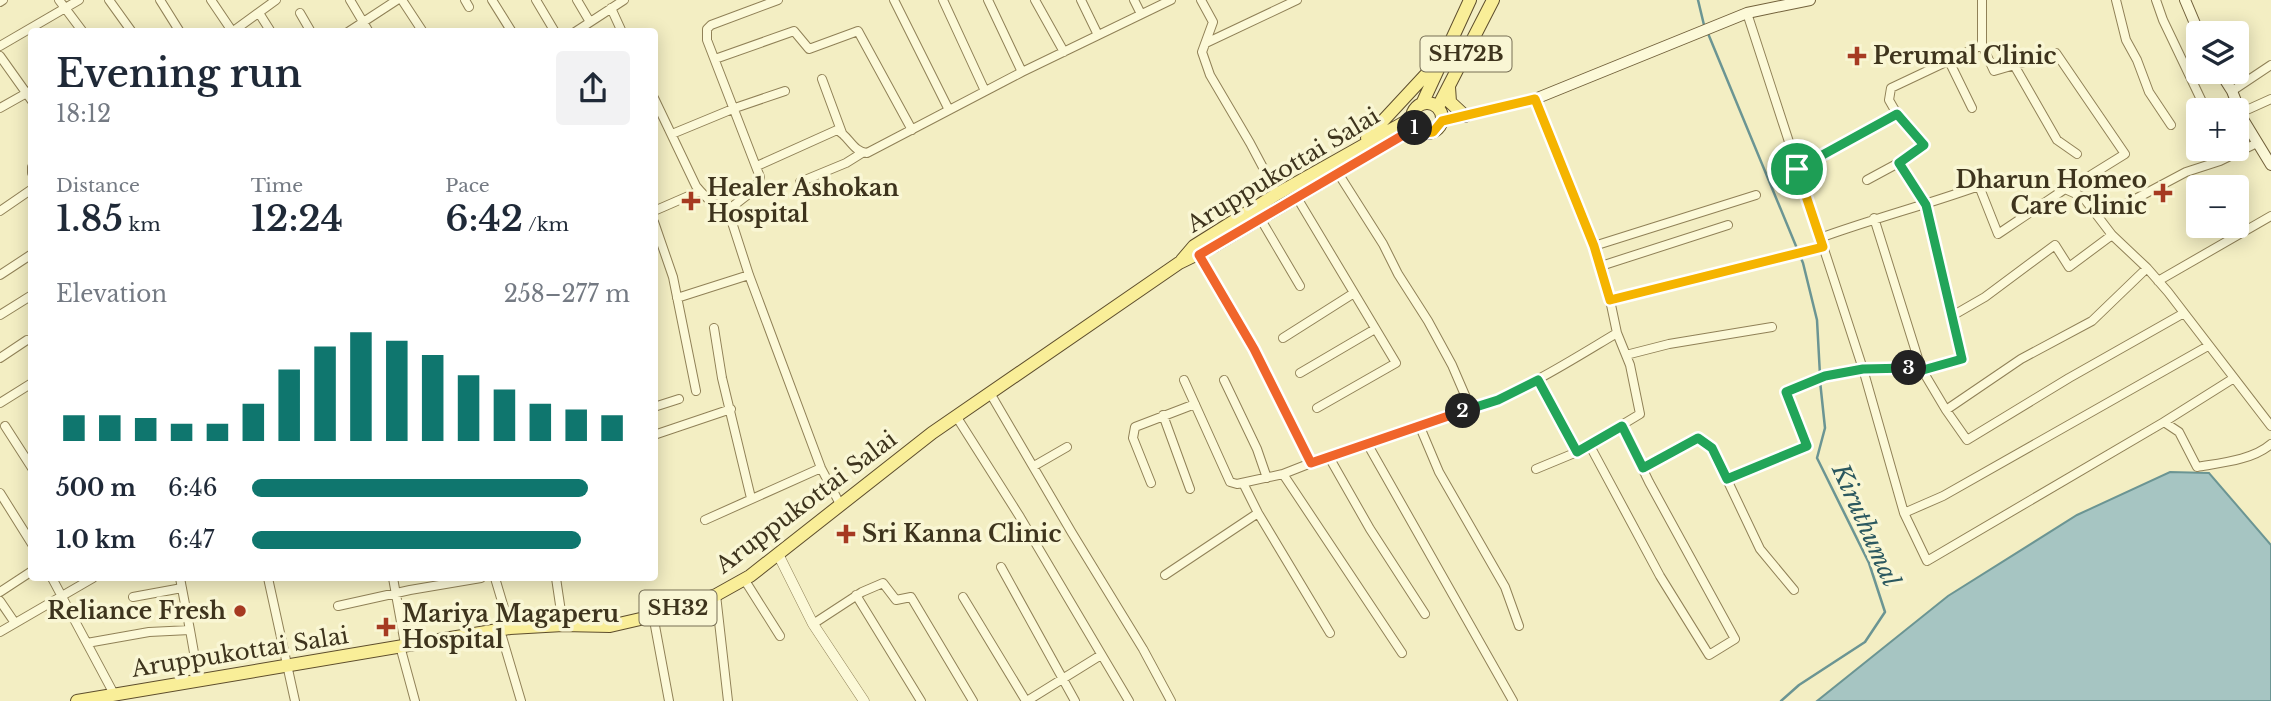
<!DOCTYPE html>
<meta charset="utf-8">
<style>
:root{--surface:#fff;--page:#f2f2f3;--text:#1f2937;--muted:#747a83;--accent:#0f766e}
body{margin:0;font-family:"Libre Baskerville",serif;background:var(--page);color:var(--text);height:100vh;display:flex;flex-direction:column;font-size:26px;white-space:nowrap}
*{box-sizing:border-box;margin:0}
p{font-size:23px;color:var(--muted)}
.icon{flex:none;width:38px;height:38px;fill:none;stroke:currentColor;stroke-width:2;stroke-linecap:round;stroke-linejoin:round}
.map{position:relative;flex:1;overflow:hidden}
.side{position:absolute;left:28px;top:28px;width:630px;height:553px;display:flex;flex-direction:column;background:var(--surface);border-radius:7px;box-shadow:0 4px 18px #0003}
.side>*{flex:none}
.buttons{position:absolute;left:2186px;top:21px;display:grid;gap:14px}
.buttons a{display:grid;place-items:center;width:63px;height:63px;border-radius:7px;background:var(--surface);box-shadow:0 4px 18px #0003;font-size:35px}
.pin{position:absolute;display:grid;place-items:center;width:60px;height:60px;color:#fff;margin:-30px;border:4px solid #fff;border-radius:50%;box-shadow:0 2px 7px #0007}
.km{position:absolute;width:35px;height:35px;margin:-18px;border-radius:50%;background:#222;color:#fff;font-size:19px;line-height:35px;text-align:center}
.round{display:grid;place-items:center;flex:none;width:74px;height:74px;border-radius:7px;background:var(--page)}
.head{display:flex;align-items:center;justify-content:space-between;height:119px;padding:0 28px}
h1{font-size:38px;font-weight:600;line-height:52px}
.stats{display:grid;grid-template-columns:repeat(3,1fr);gap:10px;height:119px;padding:7px 28px}
.stats div{display:grid;align-content:center}
.stats b{font-size:35px;font-weight:600}
.stats small{font-size:19px;font-weight:400}
.stats p{font-size:19px}
.chart{height:196px;padding:14px 28px}
.chart p{display:flex;justify-content:space-between}
.chart svg{width:100%;height:126px;margin-top:7px;stroke:var(--accent);stroke-width:6}
ul{padding:0 28px;list-style:none;font-size:23px}
li{display:grid;grid-template-columns:112px 84px 1fr;align-items:center;height:52px}
li i{height:18px;border-radius:9px;background:var(--accent)}
.map>svg:first-child{display:block}
</style>
<div class="map">
<svg width="2271" height="701" viewBox="0 0 2271 701">
<rect width="100%" height="100%" fill="#f3eec3"/>
<path fill="#a6c5c2" stroke="#6b9593" stroke-width="2" d="M 2170,472 L 2209,473 L 2271,545 L 2271,701 L 1817,701 L 1948,596 L 2077,515 Z"/>
<g fill="none" stroke-linecap="round" stroke-linejoin="round">
<path stroke="#6b9593" stroke-width="2.5" d="M 1698,0 L 1704,25
M 1707,31 L 1803,263 L 1817,320 L 1820,375
M 1781,701 L 1799,685 L 1865,642 L 1885,612 L 1869,563 L 1817,458 L 1825,428 L 1820,381"/>
<defs>
<path id="minor" d="M 59,0 L 83,32
M 109,0 L 132,32
M 160,0 L 180,32
M 211,0 L 232,31
M 350,0 L 369,32
M 402,0 L 423,32
M 465,0 L 469,7
M 492,0 L 512,32
M 536,0 L 555,32
M 577,0 L 590,22
M 894,0 L 949,110
M 943,0 L 985,91
M 988,0 L 1022,72
M 1035,0 L 1064,52
M 1081,0 L 1098,35
M 1134,0 L 1141,14
M 1201,0 L 1213,22 L 1202,52 L 1210,75 L 1250,143 L 1277,194
M 1982,0 L 1982,45 L 1994,71 L 2056,53 L 2125,154 L 2067,190
M 2116,0 L 2126,40 L 2137,60 L 2149,92 L 2171,125
M 2156,0 L 2163,20 L 2206,110
M 0,2 L 3,0
M 611,8 L 622,32
M 259,13 L 271,32
M 300,13 L 311,32
M 1747,13 L 1863,369 L 1921,368 L 1946,410 L 2021,359 L 2092,321 L 2147,268 L 2168,292 L 2271,426
M 232,32 L 276,0
M 348,32 L 397,0
M 575,32 L 624,0
M 1206,43 L 1297,0
M 0,46 L 79,0
M 0,56 L 32,101
M 715,59 L 794,31 L 809,49 L 858,31 L 912,130
M 1949,61 L 1972,108
M 2014,65 L 2057,140 L 2077,154
M 822,79 L 842,133
M 2232,91 L 2271,65
M 654,98 L 696,186 C 706,198 713,205 728,210 L 749,275 L 821,468 L 841,506
M 1535,99 L 1594,246 L 1610,300 L 1823,247
M 0,108 L 32,90
M 2240,113 L 2271,99
M 672,134 L 735,108 L 785,91
M 1899,163 L 1926,205 L 1962,359 L 1923,370
M 757,166 L 837,130 C 849,136 853,152 867,153 L 1022,72 L 1171,0
M 32,167 L 32,173
M 1797,169 L 1897,114
M 1867,180 L 1904,160 L 1924,145 L 1897,114 L 1889,100 L 1891,88 L 1982,45
M 800,182 L 846,163 L 862,153
M 1296,196 L 1396,363 L 1317,408
M 2124,205 L 2186,172 L 2220,161 L 2257,143
M 728,210 L 755,189 L 760,177 L 707,40 L 707,29 L 711,25 L 778,0
M 0,211 L 32,189
M 654,211 L 700,191
M 1260,218 L 1300,286
M 1874,218 L 1921,368
M 654,222 L 673,277 L 696,391
M 1820,238 C 1872,219 1926,205 1979,186 L 1998,234 L 2065,189 L 2083,197 L 2112,235 L 2147,268
M 1594,246 L 1756,195
M 1199,255 L 1254,349 L 1311,463 L 1471,409 L 1452,365 L 1428,321 L 1398,274 L 1383,244 L 1338,173
M 1601,266 L 1728,225
M 0,275 L 32,254
M 2158,281 L 2271,216
M 677,298 L 749,275
M 0,315 L 32,295
M 1952,316 L 1985,297 L 2055,245 L 2069,267 L 2112,235
M 714,328 L 722,378 L 751,498
M 1283,338 L 1354,293
M 1626,355 L 1669,344 L 1772,327
M 0,358 L 27,340
M 1300,373 L 1375,329
M 1184,380 L 1230,482 L 1237,484 L 1283,474 L 1311,463
M 1224,380 L 1257,449 L 1267,478
M 1538,380 L 1577,452
M 990,393 L 1072,533 L 1143,649 L 1171,701
M 0,403 L 32,383
M 654,407 L 679,399
M 1471,409 C 1524,391 1570,361 1617,333
M 1946,410 L 1967,440 L 2069,378 L 2184,313
M 1163,415 L 1190,489
M 956,416 L 1020,517 L 1129,701
M 2164,422 L 2234,378
M 5,426 L 32,468
M 1420,427 L 1439,472 L 1505,587 L 1519,626
M 654,435 L 731,409
M 1589,444 L 1660,576 L 1709,655 L 1735,639 L 1649,482 L 1622,426
M 1368,445 L 1513,701
M 1329,457 L 1370,529 L 1425,614
M 1034,466 L 1067,447
M 1643,468 L 1698,438 L 1712,448 L 1760,549 L 1794,590
M 1536,469 L 1577,452 L 1640,414 L 1630,365 L 1617,333 L 1610,300
M 1283,474 L 1402,653
M 1727,479 L 1807,446 L 1786,392 L 1825,376 L 1863,369 L 1904,513 L 1943,496 L 2208,346
M 1151,483 L 1133,438 L 1135,427 L 1195,404
M 1243,483 L 1258,513 L 1330,633
M 0,493 L 32,544
M 1904,513 L 1927,561 L 2164,422 L 2179,432 L 2197,467 C 2220,463 2253,460 2271,444
M 705,520 L 821,468
M 1001,567 L 1075,701
M 1165,575 L 1258,513
M 52,578 L 114,694
M 180,578 L 190,630
M 268,578 L 295,701
M 393,578 L 405,644
M 495,578 L 510,628
M 556,578 L 563,625
M 744,579 L 780,636
M 0,592 L 32,571
M 716,595 L 728,701
M 856,595 L 921,701
M 133,597 L 182,588
M 963,597 L 1026,701
M 0,601 L 15,623
M 338,606 L 410,590 L 481,578
M 653,615 L 669,701
M 813,624 L 862,592 L 883,583 L 896,600 L 911,597 L 973,701
M 500,630 L 521,701
M 0,632 L 93,578
M 87,643 L 149,632 L 190,630 L 199,681
M 400,646 L 415,701
M 1027,701 L 1101,655"/>
<path id="tertiary" d="M 778,554 L 813,624 L 864,701"/>
<path id="secondary" d="M 2185,0 L 2199,33
M 2220,72 L 2232,91 L 2243,119 L 2271,165
M 1442,121 L 1535,99 L 1747,13 L 1810,0"/>
<path id="primary" d="M 1449,87 L 1450,102 L 1465,116
M1412 118a15 15 0 1 1 30 0a15 15 0 1 1-30 0Z
M 1422,104 L 1470,0
M 1438,107 L 1493,0
M 1367,138 L 1445,54
M 1182,260 L 1194,246 L 1277,194 L 1412,118
M 77,701 L 510,628 L 563,625 L 610,626 L 662,614 L 716,595 L 750,576 L 932,433 L 1179,263 L 1214,246 L 1415,127"/>
</defs>
<use href="#minor" stroke="#908157" stroke-width="10"/>
<use href="#tertiary" stroke="#908157" stroke-width="11"/>
<use href="#secondary" stroke="#72613b" stroke-width="12"/>
<use href="#primary" stroke="#5d4d2c" stroke-width="14"/>
<use href="#minor" stroke="#fcf9d8" stroke-width="8"/>
<use href="#tertiary" stroke="#fcf9d8" stroke-width="10"/>
<use href="#secondary" stroke="#fcf9d8" stroke-width="10"/>
<use href="#primary" stroke="#f9ee98" stroke-width="12"/>
</g>
<g fill="none" stroke-linecap="round" stroke-linejoin="round">
<defs>
<path id="split-1" d="M 1415,128 L 1424,133 L 1433,132 L 1442,121 L 1535,99 L 1594,246 L 1610,300 L 1823,247 L 1797,169"/>
<path id="split-2" d="M 1415,128 L 1199,255 L 1254,349 L 1311,463 L 1463,411"/>
<path id="split-3" d="M 1463,411 L 1498,400 L 1538,380 L 1577,452 L 1622,426 L 1643,468 L 1698,438 L 1712,448 L 1727,479 L 1807,446 L 1786,392 L 1825,376 L 1863,369 L 1909,368"/>
<path id="split-4" d="M 1797,169 L 1897,114 L 1924,145 L 1899,163 L 1926,205 L 1962,359 L 1923,370 L 1921,368 L 1909,368"/>
</defs>
<use href="#split-1" stroke="#fff" stroke-width="14"/>
<use href="#split-2" stroke="#fff" stroke-width="14"/>
<use href="#split-3" stroke="#fff" stroke-width="14"/>
<use href="#split-4" stroke="#fff" stroke-width="14"/>
<use href="#split-1" stroke="#f5b400" stroke-width="9"/>
<use href="#split-2" stroke="#f0652b" stroke-width="9"/>
<use href="#split-3" stroke="#22a559" stroke-width="9"/>
<use href="#split-4" stroke="#22a559" stroke-width="9"/>
</g>
<g fill="#a63a21" stroke="#f9f6d4" stroke-width="2.5">
<path d="M1853.5 45.5h7v7h7v7h-7v7h-7v-7h-7v-7h7z"/>
<path d="M2159.5 182.5h7v7h7v7h-7v7h-7v-7h-7v-7h7z"/>
<path d="M687.5 190.5h7v7h7v7h-7v7h-7v-7h-7v-7h7z"/>
<path d="M842.5 523.5h7v7h7v7h-7v7h-7v-7h-7v-7h7z"/>
<circle cx="240" cy="611" r="7"/>
<path d="M382.5 616.5h7v7h7v7h-7v7h-7v-7h-7v-7h7z"/>
</g>
<g text-anchor="middle" dominant-baseline="central" stroke-width="7" stroke-linejoin="round" paint-order="stroke">
<g fill="#f9f6d4" stroke="#766e54" stroke-width="2">
<rect x="1420.5" y="36.5" width="91" height="35" rx="5"/>
<rect x="639.5" y="590.5" width="77" height="35" rx="5"/>
</g>
<g font-size="21" font-weight="bold" fill="#3e341d">
<text x="1466" y="54">SH72B</text>
<text x="678" y="608">SH32</text>
</g>
<g font-size="23" font-weight="bold" fill="#3e341d" stroke="#f9f6d4" text-anchor="start">
<text x="1873" y="56">Perumal Clinic</text>
<text x="2147" y="180" text-anchor="end">Dharun Homeo<tspan x="2147" dy="26">Care Clinic</tspan></text>
<text x="707" y="188">Healer Ashokan<tspan x="707" dy="26">Hospital</tspan></text>
<text x="862" y="534">Sri Kanna Clinic</text>
<text x="226" y="611" text-anchor="end">Reliance Fresh</text>
<text x="402" y="614">Mariya Magaperu<tspan x="402" dy="26">Hospital</tspan></text>
</g>
<g font-size="23" fill="#3e341d" stroke="#f9f6d4">
<text transform="translate(1283 170) rotate(-31)">Aruppukottai Salai</text>
<text transform="translate(806 502) rotate(-37)">Aruppukottai Salai</text>
<text transform="translate(240 652) rotate(-9)">Aruppukottai Salai</text>
</g>
<g font-size="24" font-style="italic" fill="#2b585f" stroke="#f9f6d4">
<text transform="translate(1866 525) rotate(66)">Kiruthumal</text>
</g>
</g>
</svg>
<div class="buttons">
<a><svg class="icon" aria-label="layers" viewBox="0 0 24 24"><path d="M12 4l9 5-9 5-9-5zM3 14l9 5 9-5"/></svg></a>
<a>+</a>
<a>−</a>
</div>
<div class="pin" style="left:1797px;top:169px;background:#1e9e55"><svg class="icon" aria-label="arrive" viewBox="0 0 24 24"><path d="M6 21V4h12l-3 4 3 4H6"/></svg></div>
<b class="km" style="left:1415px;top:128px">1</b>
<b class="km" style="left:1463px;top:411px">2</b>
<b class="km" style="left:1909px;top:368px">3</b>
<section class="side">
<div class="head"><div><h1>Evening run</h1><p>18:12</p></div><a class="round"><svg class="icon" aria-label="share" viewBox="0 0 24 24"><path d="M12 15V3M7 8l5-5 5 5M5 13v7h14v-7"/></svg></a></div>
<div class="stats">
<div><p>Distance</p><b>1.85<small> km</small></b></div>
<div><p>Time</p><b>12:24</b></div>
<div><p>Pace</p><b>6:42<small> /km</small></b></div>
</div>
<div class="chart"><p><span>Elevation</span>258–277 m</p>
<svg viewBox="0 0 160 44" preserveAspectRatio="none"><path d="M5 44V35M15 44V35M25 44V36M35 44V38M45 44V38M55 44V31M65 44V19M75 44V11M85 44V6M95 44V9M105 44V14M115 44V21M125 44V26M135 44V31M145 44V33M155 44V35"/></svg>
</div>
<ul>
<li><b>500 m</b>6:46<i style="width:89%"></i></li>
<li><b>1.0 km</b>6:47<i style="width:87%"></i></li>
</ul>
</section>
</div>
